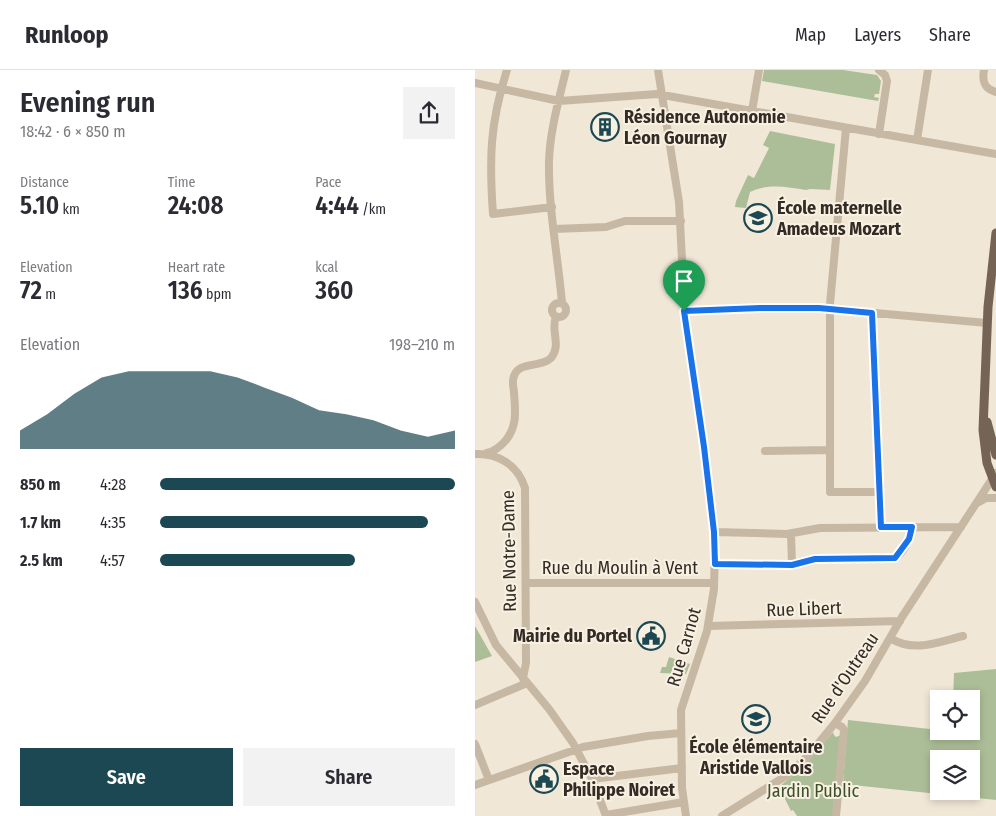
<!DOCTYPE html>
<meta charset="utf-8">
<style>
:root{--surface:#fff;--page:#f2f2f3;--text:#2b2b33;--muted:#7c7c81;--line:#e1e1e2;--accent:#1c4853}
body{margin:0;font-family:"Fira Sans Condensed",sans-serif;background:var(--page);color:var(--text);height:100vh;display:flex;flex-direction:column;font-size:19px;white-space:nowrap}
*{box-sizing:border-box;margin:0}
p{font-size:16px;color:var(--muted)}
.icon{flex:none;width:28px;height:28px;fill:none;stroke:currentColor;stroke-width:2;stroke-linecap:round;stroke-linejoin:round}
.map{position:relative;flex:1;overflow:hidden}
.panel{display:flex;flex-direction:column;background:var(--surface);width:475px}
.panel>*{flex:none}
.buttons{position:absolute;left:455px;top:620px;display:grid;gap:10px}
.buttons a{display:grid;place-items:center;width:50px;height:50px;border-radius:0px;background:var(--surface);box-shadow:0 2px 8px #0003;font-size:25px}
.pin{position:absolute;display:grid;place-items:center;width:42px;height:42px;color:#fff;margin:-51px -21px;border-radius:50% 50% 50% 0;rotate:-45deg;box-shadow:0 0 5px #0007}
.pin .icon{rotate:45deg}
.round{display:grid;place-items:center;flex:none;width:52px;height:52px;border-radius:0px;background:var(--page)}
.overview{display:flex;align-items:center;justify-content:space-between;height:85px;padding:0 20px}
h1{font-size:28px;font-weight:600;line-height:38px}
.metrics{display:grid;grid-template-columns:repeat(3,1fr);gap:8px;height:85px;padding:5px 20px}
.metrics div{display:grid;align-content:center}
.metrics b{font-size:25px;font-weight:600}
.metrics small{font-size:14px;font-weight:400}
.metrics p{font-size:14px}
.chart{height:140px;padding:10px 20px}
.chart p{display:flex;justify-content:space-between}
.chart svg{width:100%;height:90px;margin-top:5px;fill:var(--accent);opacity:.7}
.action{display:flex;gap:10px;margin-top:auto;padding:10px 20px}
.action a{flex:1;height:58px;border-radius:0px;background:var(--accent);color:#fff;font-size:20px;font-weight:600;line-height:58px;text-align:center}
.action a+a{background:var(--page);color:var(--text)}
ul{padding:0 20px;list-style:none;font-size:16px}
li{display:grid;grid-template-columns:80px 60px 1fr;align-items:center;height:38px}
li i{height:12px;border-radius:6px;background:var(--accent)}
header{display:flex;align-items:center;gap:30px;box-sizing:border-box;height:70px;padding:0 25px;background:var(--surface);border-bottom:1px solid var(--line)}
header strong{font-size:24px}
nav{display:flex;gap:28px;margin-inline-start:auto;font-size:18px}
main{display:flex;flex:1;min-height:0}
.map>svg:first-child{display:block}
</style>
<header>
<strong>Runloop</strong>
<nav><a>Map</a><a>Layers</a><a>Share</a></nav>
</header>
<main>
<section class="panel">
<div class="overview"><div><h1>Evening run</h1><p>18:42 · 6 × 850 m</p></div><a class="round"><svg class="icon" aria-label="share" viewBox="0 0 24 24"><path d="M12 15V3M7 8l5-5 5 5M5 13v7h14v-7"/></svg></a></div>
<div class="metrics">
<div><p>Distance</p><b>5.10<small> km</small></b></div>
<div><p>Time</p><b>24:08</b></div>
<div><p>Pace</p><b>4:44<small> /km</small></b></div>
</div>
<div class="metrics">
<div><p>Elevation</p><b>72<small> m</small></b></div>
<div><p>Heart rate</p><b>136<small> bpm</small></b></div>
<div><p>kcal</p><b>360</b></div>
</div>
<div class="chart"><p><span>Elevation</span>198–210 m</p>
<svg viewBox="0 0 160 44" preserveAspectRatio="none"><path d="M0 44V35L10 27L20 17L30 9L40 6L50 6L60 6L70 6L80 9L90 14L100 19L110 25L120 27L130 30L140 35L150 38L160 35V44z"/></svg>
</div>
<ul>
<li><b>850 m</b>4:28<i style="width:100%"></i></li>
<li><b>1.7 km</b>4:35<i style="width:91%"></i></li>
<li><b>2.5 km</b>4:57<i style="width:66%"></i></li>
</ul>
<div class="action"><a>Save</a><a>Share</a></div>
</section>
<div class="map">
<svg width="521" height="746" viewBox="0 0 521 746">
<rect width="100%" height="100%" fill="#f0e7d7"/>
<path fill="#acbe97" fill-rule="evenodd" d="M 289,0 L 368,0 L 402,5 L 406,11 L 404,24 L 400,24 L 399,27 L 404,28 L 403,31 L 287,11 Z
M 295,61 L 360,74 L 355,120 L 335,119 L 331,120 C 312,117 293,113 275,122 L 271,138 L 260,137 L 261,131 L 273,105 L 279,108 L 294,78 L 288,75 Z
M 0,556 L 17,586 L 0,592 Z
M 194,587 L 215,594 L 211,604 L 185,603 L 187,597 L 191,597 Z
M 521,599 L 521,730 L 368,714 L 373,650 L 464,660 L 464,661 L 496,661 L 496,629 L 478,629 L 479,603 ZM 464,689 L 496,689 L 496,721 L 464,721 Z
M 358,662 L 359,665 L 361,667 L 366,665 L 358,746 L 322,746 L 318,740 L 316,741 L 304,717 L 328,697 Z"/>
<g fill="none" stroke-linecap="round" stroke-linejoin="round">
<path stroke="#c7b8a3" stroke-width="8" d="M 32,0 C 15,53 14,88 18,144 L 77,137
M 183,0 L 204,132 L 210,248 L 229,377 L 240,475 L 239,519 L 232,561 L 206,640 L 207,718 L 211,746
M 509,0 C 507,11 509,19 521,22
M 0,13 L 84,31 L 182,24 L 521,84
M 277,41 L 284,0
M 371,58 L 355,234 L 355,422 L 404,422
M 404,64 L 412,11 L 410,5 L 404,0
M 442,70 L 453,0
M 79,159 L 131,157 L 150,151 L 206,151
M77 240a7 7 0 1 1 14 0a7 7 0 1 1-14 0Z
M 87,233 C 83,187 73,136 74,91 C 75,60 84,30 91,0
M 209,241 L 285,238 L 344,238 L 512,253
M 397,243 L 406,457
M 290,381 L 355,380
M 12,383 C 20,381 26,376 31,370 C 43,355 40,339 39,322 C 38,317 37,311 39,306 C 44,291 66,298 76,288 C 87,275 75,260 81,247
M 0,384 C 23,383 43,395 50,418 L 51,593 L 48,608
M 502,433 L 511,428 L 521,428
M 239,462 L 312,464 L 345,458 L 486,457
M 316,464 L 317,495
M 240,494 L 317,495 L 340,489 L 418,489 C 428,485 436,468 437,457
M 51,513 L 239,513
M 0,532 L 21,575 L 74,639 L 98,673 L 117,709 L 131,746
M 233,556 L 425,551
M 415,568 C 439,583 463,572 488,566
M 0,635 L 52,613
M 360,653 L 367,657 L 369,660 L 361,746
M 0,674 L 14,710
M 117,709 L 207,698
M 0,715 L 108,677 L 173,666 L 206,663
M 131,745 L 209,732
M 247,746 L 314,704 L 333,686 L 360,653 L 390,611 L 427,547 L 521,403"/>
<path stroke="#756456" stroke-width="9" d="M 521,163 L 513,237 L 508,360 L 512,393 L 521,417
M 512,352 L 521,385"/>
</g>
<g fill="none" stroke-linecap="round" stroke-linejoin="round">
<defs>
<path id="route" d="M 285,238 L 344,238 L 397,243 L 406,457 L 437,457 L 434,469 L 420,488 L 340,489 L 317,495 L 240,494 L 239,462 L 229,377 L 209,241 Z"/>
</defs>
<use href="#route" stroke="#fff" stroke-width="10"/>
<use href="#route" stroke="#1a73e8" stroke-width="6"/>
</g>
<defs>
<symbol id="building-ring" viewBox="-11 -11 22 22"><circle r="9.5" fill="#f8f1e2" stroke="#1c4853" stroke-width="1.5"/><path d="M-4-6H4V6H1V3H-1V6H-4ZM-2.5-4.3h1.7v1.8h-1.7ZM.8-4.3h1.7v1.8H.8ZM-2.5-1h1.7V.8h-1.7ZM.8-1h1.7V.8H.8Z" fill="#1c4853"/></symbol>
<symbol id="school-ring" viewBox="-11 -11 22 22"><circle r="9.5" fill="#f8f1e2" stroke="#1c4853" stroke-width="1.5"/><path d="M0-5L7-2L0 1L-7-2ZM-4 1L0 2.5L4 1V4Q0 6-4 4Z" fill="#1c4853"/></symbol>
<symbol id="civic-ring" viewBox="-11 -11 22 22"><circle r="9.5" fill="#f8f1e2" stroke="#1c4853" stroke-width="1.5"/><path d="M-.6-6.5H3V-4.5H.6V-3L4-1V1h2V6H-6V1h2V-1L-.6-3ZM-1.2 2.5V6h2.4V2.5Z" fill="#1c4853"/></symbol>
</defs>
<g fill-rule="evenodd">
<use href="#building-ring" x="114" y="41" width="32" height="32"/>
<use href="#school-ring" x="267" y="132" width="32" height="32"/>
<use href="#civic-ring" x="160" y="550" width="32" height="32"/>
<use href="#school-ring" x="265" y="633" width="32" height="32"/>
<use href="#civic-ring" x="53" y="693" width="32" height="32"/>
</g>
<g text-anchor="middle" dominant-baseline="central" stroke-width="4" stroke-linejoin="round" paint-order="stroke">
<g font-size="18" font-weight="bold" fill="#332b25" stroke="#f8f1e2" text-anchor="start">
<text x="149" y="47">Résidence Autonomie<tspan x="149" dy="21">Léon Gournay</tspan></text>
<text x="302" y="138">École maternelle<tspan x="302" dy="21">Amadeus Mozart</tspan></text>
<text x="157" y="566" text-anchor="end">Mairie du Portel</text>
<text x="281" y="677" text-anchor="middle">École élémentaire<tspan x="281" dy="21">Aristide Vallois</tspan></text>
<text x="88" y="699">Espace<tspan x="88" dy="21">Philippe Noiret</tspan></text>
</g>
<g font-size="18" fill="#332b25" stroke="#f8f1e2">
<text transform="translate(34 481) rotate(-91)">Rue Notre-Dame</text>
<text x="145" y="498">Rue du Moulin à Vent</text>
<text transform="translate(329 539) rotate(-2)">Rue Libert</text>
<text transform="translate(209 577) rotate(-74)">Rue Carnot</text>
<text transform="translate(370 608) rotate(-56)">Rue d'Outreau</text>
</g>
<g font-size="18" fill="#3d5029" stroke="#f8f1e2">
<text x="338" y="721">Jardin Public</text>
</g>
</g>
</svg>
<div class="buttons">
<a><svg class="icon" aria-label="locate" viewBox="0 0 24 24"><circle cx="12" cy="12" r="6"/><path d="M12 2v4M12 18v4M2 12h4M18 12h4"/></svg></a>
<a><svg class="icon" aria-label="layers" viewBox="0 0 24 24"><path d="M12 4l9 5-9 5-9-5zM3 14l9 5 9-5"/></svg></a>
</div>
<div class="pin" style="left:209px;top:241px;background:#1e9e55"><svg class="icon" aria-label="arrive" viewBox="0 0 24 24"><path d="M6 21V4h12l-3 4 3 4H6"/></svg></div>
</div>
</main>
